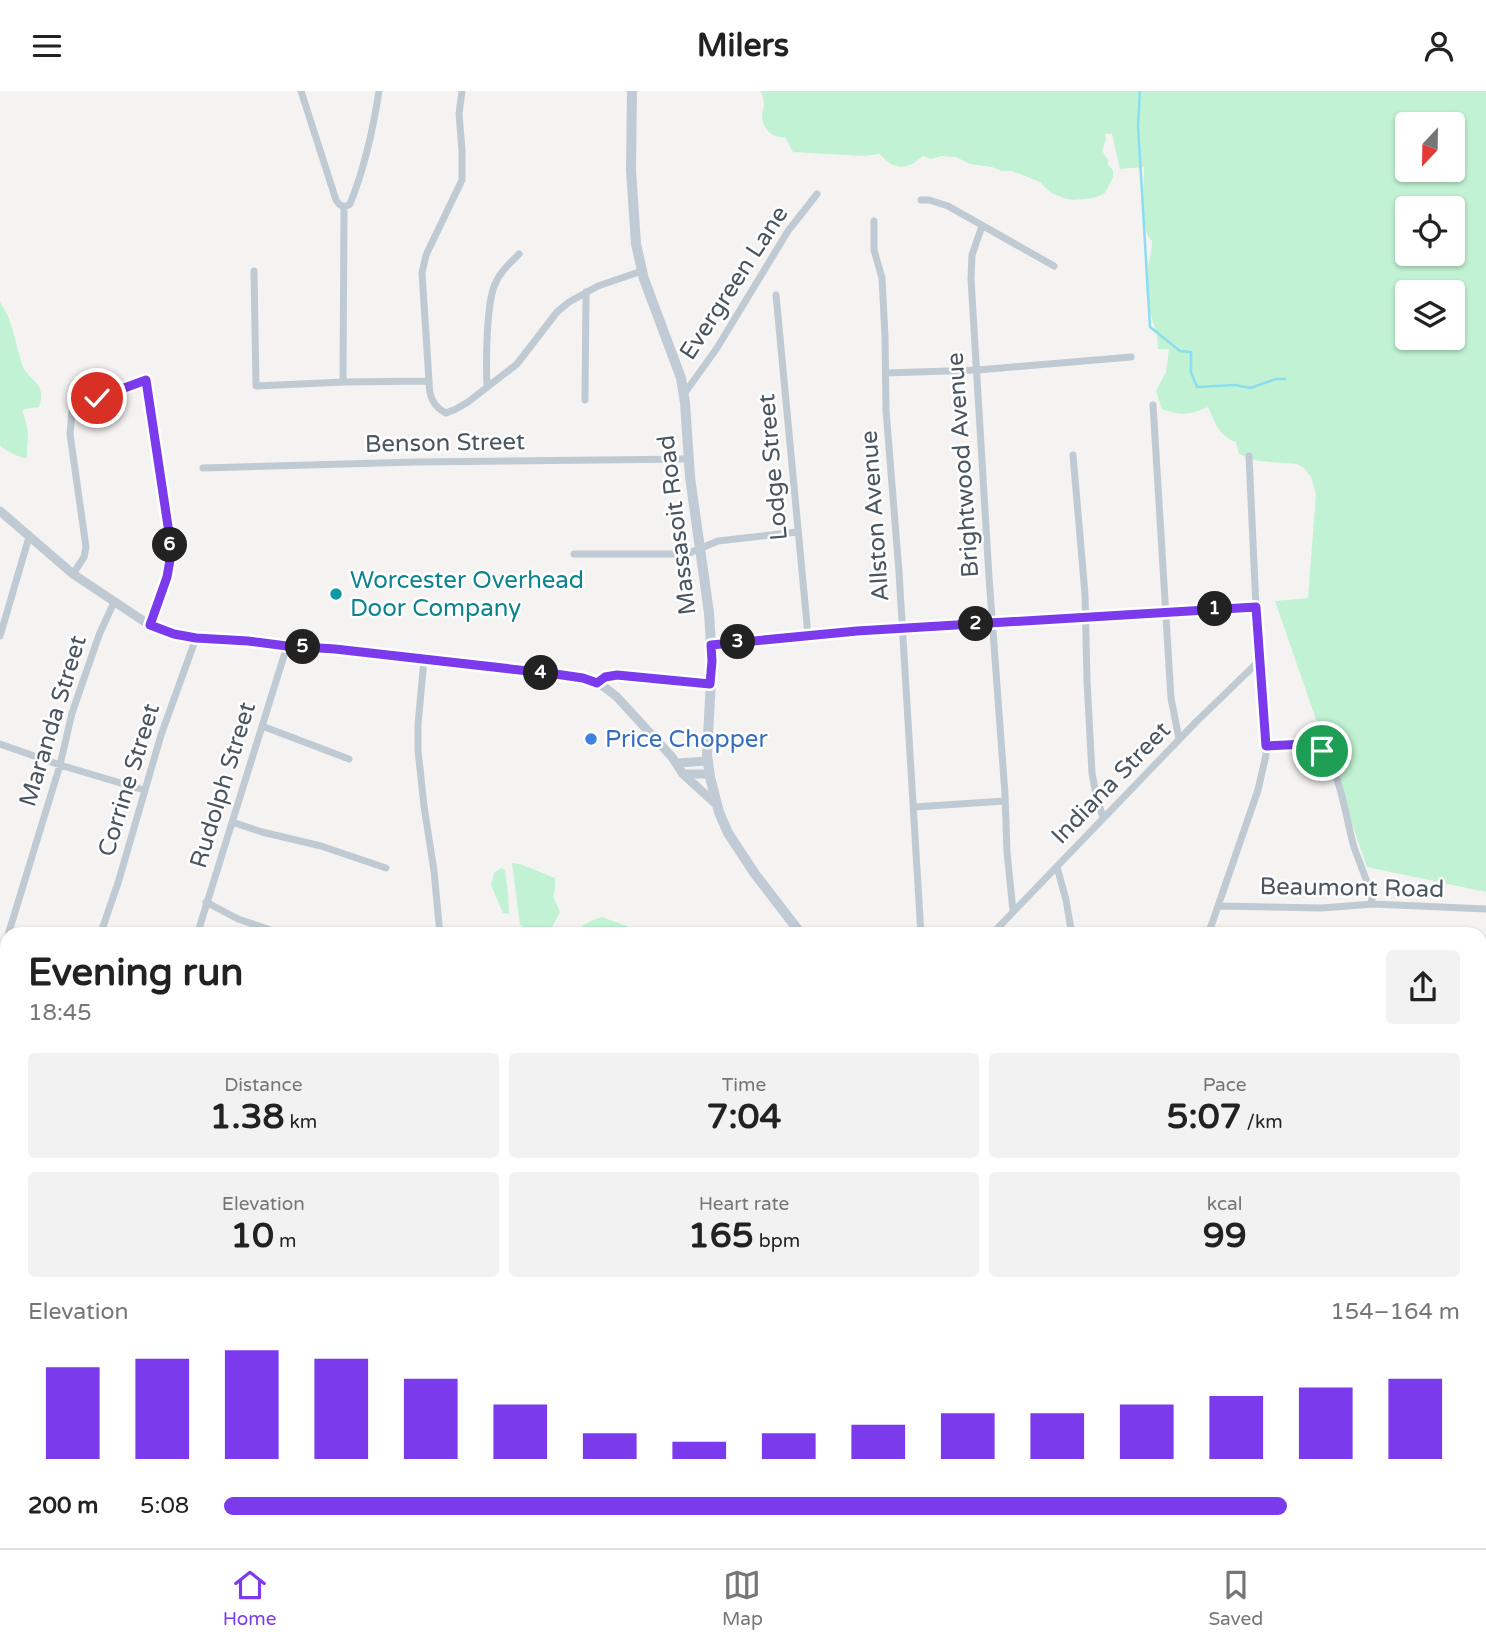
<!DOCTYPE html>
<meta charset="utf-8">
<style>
:root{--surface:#fff;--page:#f2f2f2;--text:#222;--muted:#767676;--line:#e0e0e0;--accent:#7c3aed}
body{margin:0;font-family:"Varela Round",sans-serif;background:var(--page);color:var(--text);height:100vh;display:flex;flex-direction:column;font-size:26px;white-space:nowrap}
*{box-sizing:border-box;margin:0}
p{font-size:23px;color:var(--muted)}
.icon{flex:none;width:38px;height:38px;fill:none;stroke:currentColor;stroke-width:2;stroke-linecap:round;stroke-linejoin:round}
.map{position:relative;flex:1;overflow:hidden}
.details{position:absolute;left:0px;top:836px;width:1488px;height:621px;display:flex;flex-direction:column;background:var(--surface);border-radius:21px 21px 0 0;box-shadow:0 2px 5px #0004}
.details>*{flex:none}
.needle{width:46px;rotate:202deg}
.fabs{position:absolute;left:1395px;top:21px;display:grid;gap:14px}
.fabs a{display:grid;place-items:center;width:70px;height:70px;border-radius:7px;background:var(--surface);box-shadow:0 2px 5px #0004;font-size:35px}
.pin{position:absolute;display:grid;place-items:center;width:60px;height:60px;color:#fff;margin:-30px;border:4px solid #fff;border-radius:50%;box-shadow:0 2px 7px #0007}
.km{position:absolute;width:35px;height:35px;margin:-18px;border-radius:50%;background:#222;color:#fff;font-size:19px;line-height:35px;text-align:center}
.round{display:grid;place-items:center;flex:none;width:74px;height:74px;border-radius:7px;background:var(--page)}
.summary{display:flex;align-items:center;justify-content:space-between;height:119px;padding:0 28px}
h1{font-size:38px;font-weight:800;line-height:52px}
.figures{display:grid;grid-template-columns:repeat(3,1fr);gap:10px;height:119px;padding:7px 28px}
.figures div{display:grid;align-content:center;border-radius:7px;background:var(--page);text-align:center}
.figures b{font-size:35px;font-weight:800}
.figures small{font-size:19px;font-weight:400}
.figures p{font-size:19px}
.chart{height:196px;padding:14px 28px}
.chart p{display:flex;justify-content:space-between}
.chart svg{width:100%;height:126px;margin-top:7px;stroke:var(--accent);stroke-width:6}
ul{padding:0 28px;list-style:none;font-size:23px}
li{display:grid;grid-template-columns:112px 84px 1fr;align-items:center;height:52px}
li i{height:18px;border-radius:9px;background:var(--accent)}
header{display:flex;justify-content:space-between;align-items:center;height:91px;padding:0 28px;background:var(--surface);font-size:32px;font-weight:800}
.menu{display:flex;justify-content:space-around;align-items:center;height:98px;border-top:2px solid var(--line);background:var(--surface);font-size:19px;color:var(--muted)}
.menu a{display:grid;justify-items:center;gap:4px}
.menu .selected{color:var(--accent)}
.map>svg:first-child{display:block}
</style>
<header><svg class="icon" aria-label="menu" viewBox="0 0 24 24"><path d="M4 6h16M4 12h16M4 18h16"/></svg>Milers<svg class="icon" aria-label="person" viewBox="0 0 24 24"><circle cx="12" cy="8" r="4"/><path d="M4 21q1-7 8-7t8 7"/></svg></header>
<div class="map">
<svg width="1486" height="1457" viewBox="0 0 1486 1457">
<rect width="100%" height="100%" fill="#f5f2f2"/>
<path fill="#fdf9ee" d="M 0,947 L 7,949 L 7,1050 L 0,1047 Z"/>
<path fill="#c1f2d3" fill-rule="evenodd" d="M 760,0 L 1486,0 L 1486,801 L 1367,776 L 1275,510 L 1308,507 L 1316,403 L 1311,386 L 1304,377 L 1297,373 L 1258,370 L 1239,363 L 1236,351 C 1218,344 1216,333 1208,316 C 1190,324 1181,325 1162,318 L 1156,300 L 1166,281 L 1169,258 L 1158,258 L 1157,242 L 1155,239 C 1151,223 1145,206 1146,189 C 1147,175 1152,163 1152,150 C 1138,138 1144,94 1144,76 L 1120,78 L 1112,43 L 1105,43 L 1106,48 L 1102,60 L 1108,69 L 1108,74 L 1113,79 L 1113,86 L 1105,102 L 1094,107 L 1073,109 L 1063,107 L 1050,101 L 1040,91 L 1012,80 L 1002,80 L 992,76 L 970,73 L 956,66 L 941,65 L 931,68 L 923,65 C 907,79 894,80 880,63 L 863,65 L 793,61 L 785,46 C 772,47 762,38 762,24 C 762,19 765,16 764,12 C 764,7 762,4 760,0 ZM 1407,33 L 1452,33 L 1452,79 L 1407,79 ZM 1407,117 L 1452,117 L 1452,163 L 1407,163 ZM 1407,201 L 1452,201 L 1452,247 L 1407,247 Z
M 0,211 C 13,229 15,252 22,273 C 27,290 48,290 39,316 L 25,318 L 22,320 C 31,341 27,347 27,367 C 20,367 5,360 0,354 Z
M 512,772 L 520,773 L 555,787 L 555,799 L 553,805 L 560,821 L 552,836 L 529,839 L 520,834 Z
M 501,777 L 505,779 L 508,803 L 509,823 L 503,822 L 491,794 L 494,782 Z
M 602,826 L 629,836 L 633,843 L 577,843 C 580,833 593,829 602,826 Z
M 0,1059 L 7,1061 L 7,1151 L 0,1161 Z"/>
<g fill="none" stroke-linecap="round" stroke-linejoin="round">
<path stroke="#8dddf0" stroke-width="2.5" d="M 1140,0 L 1138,35 L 1150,236 L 1180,260 L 1191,261 L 1191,281 L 1197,296 L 1235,294 L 1250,297 L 1276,288 L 1285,288"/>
<defs>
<path id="trunk" d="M 0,933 L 7,935
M 1214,1451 L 1220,1457"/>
</defs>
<use href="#trunk" stroke="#7490ae" stroke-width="16"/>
<path stroke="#c0cad2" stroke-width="7" d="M 301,0 L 336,109 L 339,113 L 344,116
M 921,109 L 929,109 L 948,115 L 1054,175
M 874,130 L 874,159 L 882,187 L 885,245 L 886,319 L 899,481 L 921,844
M 982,135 L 972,164 L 971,188 L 989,486 L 1005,703 L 1007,761 L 1013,820
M 254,180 L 256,295 L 343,291 L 429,290 C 429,304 432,315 446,322 L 456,318 L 468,311 L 517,273 L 557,221 L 569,211 L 598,195 L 642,180
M 776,204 L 808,544
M 886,282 L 978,279 L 1131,266
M 429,290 L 422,182 L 426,164 L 462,89 L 462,59 L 459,23 L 462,0
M 343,291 L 344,116 L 350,113 C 365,76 373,39 379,0
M 487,296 C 486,272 486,214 495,193 C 500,181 510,172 519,163
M 684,303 L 717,257 L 788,140 L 817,103
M 585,309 L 586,201
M 1153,314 L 1171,607 L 1179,648
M 1073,364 L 1085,503 L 1087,590 L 1092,682 L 1095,698 L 1103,727
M 203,377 L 416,371 L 688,368
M 574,463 L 687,463 L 718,450 L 797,441
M 73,483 L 84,466 L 86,456 L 70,343 L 72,320 C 88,306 125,298 146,289 L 169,442 L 170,469 L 168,486 L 150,534
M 0,545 L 29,446
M 711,554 L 857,540 L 1256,516
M 424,568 L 418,634 L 418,659 L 424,715 L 434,780 L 440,844
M 597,592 L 605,586 L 617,585 L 710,593
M 262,635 L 349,668
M 0,653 L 60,674 L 144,699
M 1266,655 C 1283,654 1305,648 1320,658 C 1339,672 1347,733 1354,756 C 1357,765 1372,802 1372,808 C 1372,810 1371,811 1370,813
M 914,716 L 1005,710
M 232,731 L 262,741 L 321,755 L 386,777
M 1057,776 L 1066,809 L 1072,844
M 206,811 L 238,828 L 286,844
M 1218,815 L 1322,817 L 1373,813 L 1486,818
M 8,844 L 60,674 L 72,622 L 99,544 L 114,511
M 100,844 L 118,792 L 161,644 L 196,547
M 197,844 L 287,555
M 991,844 L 1196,631 L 1260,569
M 1208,844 L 1258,699 L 1266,664 L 1256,516 L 1249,365
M 0,871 L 7,848
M 1480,905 L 1486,905
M 1480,998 L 1486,998
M 1480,1092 L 1486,1093
M 1480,1275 L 1486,1276
M 1480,1313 L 1486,1293
M 0,1350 L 7,1334
M 0,1432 L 7,1435
M 44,1451 L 58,1457
M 317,1451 L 335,1457
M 500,1451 L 517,1457
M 1262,1451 L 1281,1457
M 430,1457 L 432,1451
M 522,1457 L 524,1451
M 615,1457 L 617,1451
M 707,1457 L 709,1451
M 799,1457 L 801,1451
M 893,1457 L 896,1451
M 988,1457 L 990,1451
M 1075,1457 L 1076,1451
M 1131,1457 L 1132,1451
M 1343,1457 L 1345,1451
M 1437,1457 L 1439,1451"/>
<path stroke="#c0cad2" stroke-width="9" d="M 0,420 L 73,483 L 145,531 L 158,538 L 174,543 L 196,547 L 287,555 L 335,558 L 555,583 L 591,590 L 603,595 L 617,606 L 672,666 L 683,683 L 717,714
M 677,672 L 708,670
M 683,683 L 710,683
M 1480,1186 L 1486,1186
M 1207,1451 L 1208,1457"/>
<path stroke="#c0cbd6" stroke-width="10" d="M 632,0 L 631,79 L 636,153 L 644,188 L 681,287 L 685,312 L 690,386 L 709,522 L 712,570 L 707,664 L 710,686 L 719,721 L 728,742 L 755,783 L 802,844"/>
<use href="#trunk" stroke="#9eb4ca" stroke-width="12"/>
</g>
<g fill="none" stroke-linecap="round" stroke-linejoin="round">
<defs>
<path id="route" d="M 97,307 L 146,289 L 169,442 L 170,469 L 167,486 L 150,534 L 174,543 L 196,547 L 248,550 L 287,555 L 335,558 L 555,583 L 583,587 L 597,592 L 605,586 L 617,584 L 710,593 L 712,570 L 711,554 L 857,540 L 1256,516 L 1266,655 L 1306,653 L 1322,660"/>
</defs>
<use href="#route" stroke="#fff" stroke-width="14"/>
<use href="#route" stroke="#7c3aed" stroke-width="9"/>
</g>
<circle fill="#0f9aa8" stroke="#fff" stroke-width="2.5" cx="336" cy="503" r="7"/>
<circle fill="#3f7fe0" stroke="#fff" stroke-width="2.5" cx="591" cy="648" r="7"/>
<g text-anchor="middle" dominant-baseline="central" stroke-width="5" stroke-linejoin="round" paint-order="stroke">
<g font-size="24" fill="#495661" stroke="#fff">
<text transform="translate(734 192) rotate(-57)">Evergreen Lane</text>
<text transform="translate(445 352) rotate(-1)">Benson Street</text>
<text transform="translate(963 374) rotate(-94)">Brightwood Avenue</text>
<text transform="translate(773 376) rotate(-95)">Lodge Street</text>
<text transform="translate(875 425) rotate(-94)">Allston Avenue</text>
<text transform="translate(677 434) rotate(-97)">Massasoit Road</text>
<text transform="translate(53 630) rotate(-73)">Maranda Street</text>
<text transform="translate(129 689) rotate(-73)">Corrine Street</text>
<text transform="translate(1111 692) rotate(-46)">Indiana Street</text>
<text transform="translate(223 694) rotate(-73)">Rudolph Street</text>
<text transform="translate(1352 797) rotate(1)">Beaumont Road</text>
</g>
<g font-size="24" fill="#0d838f" stroke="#fff" text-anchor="start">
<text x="350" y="489">Worcester Overhead<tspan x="350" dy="28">Door Company</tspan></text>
</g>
<g font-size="24" fill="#366cbe" stroke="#fff" text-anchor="start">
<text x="605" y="648">Price Chopper</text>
</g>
</g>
</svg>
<div class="fabs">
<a><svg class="needle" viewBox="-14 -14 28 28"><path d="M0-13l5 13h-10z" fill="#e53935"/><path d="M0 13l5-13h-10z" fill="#767676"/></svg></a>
<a><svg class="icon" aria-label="locate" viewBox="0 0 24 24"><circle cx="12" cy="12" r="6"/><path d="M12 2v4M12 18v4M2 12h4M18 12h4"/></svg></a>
<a><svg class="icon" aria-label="layers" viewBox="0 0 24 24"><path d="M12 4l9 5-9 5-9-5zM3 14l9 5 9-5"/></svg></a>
</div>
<div class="pin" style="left:1322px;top:660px;background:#1e9e55"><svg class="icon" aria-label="arrive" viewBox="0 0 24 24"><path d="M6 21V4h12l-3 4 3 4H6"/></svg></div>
<div class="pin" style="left:97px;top:307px;background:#d93025"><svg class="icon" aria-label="check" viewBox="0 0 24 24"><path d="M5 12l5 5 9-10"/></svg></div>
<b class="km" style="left:1215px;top:518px">1</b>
<b class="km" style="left:976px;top:533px">2</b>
<b class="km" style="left:738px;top:551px">3</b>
<b class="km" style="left:541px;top:582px">4</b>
<b class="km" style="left:303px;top:556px">5</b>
<b class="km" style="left:170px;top:454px">6</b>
<section class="details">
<div class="summary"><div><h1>Evening run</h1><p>18:45</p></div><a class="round"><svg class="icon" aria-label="share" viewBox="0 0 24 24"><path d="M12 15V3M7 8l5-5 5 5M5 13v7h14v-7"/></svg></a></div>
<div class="figures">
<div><p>Distance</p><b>1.38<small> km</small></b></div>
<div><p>Time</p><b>7:04</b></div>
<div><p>Pace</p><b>5:07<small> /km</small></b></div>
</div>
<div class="figures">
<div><p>Elevation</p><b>10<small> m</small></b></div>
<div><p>Heart rate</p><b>165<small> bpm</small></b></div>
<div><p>kcal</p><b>99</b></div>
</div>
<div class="chart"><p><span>Elevation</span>154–164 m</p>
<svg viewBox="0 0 160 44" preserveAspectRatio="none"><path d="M5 44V12M15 44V9M25 44V6M35 44V9M45 44V16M55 44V25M65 44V35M75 44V38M85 44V35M95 44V32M105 44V28M115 44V28M125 44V25M135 44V22M145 44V19M155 44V16"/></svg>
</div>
<ul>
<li><b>200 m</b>5:08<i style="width:86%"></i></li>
</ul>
</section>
</div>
<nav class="menu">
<a class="selected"><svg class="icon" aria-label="home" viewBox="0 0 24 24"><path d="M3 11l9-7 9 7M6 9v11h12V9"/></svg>Home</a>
<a><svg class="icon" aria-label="map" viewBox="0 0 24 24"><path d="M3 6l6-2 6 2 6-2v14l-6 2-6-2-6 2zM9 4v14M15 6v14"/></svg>Map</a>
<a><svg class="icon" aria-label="saved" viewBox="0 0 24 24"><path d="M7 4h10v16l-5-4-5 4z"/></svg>Saved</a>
</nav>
